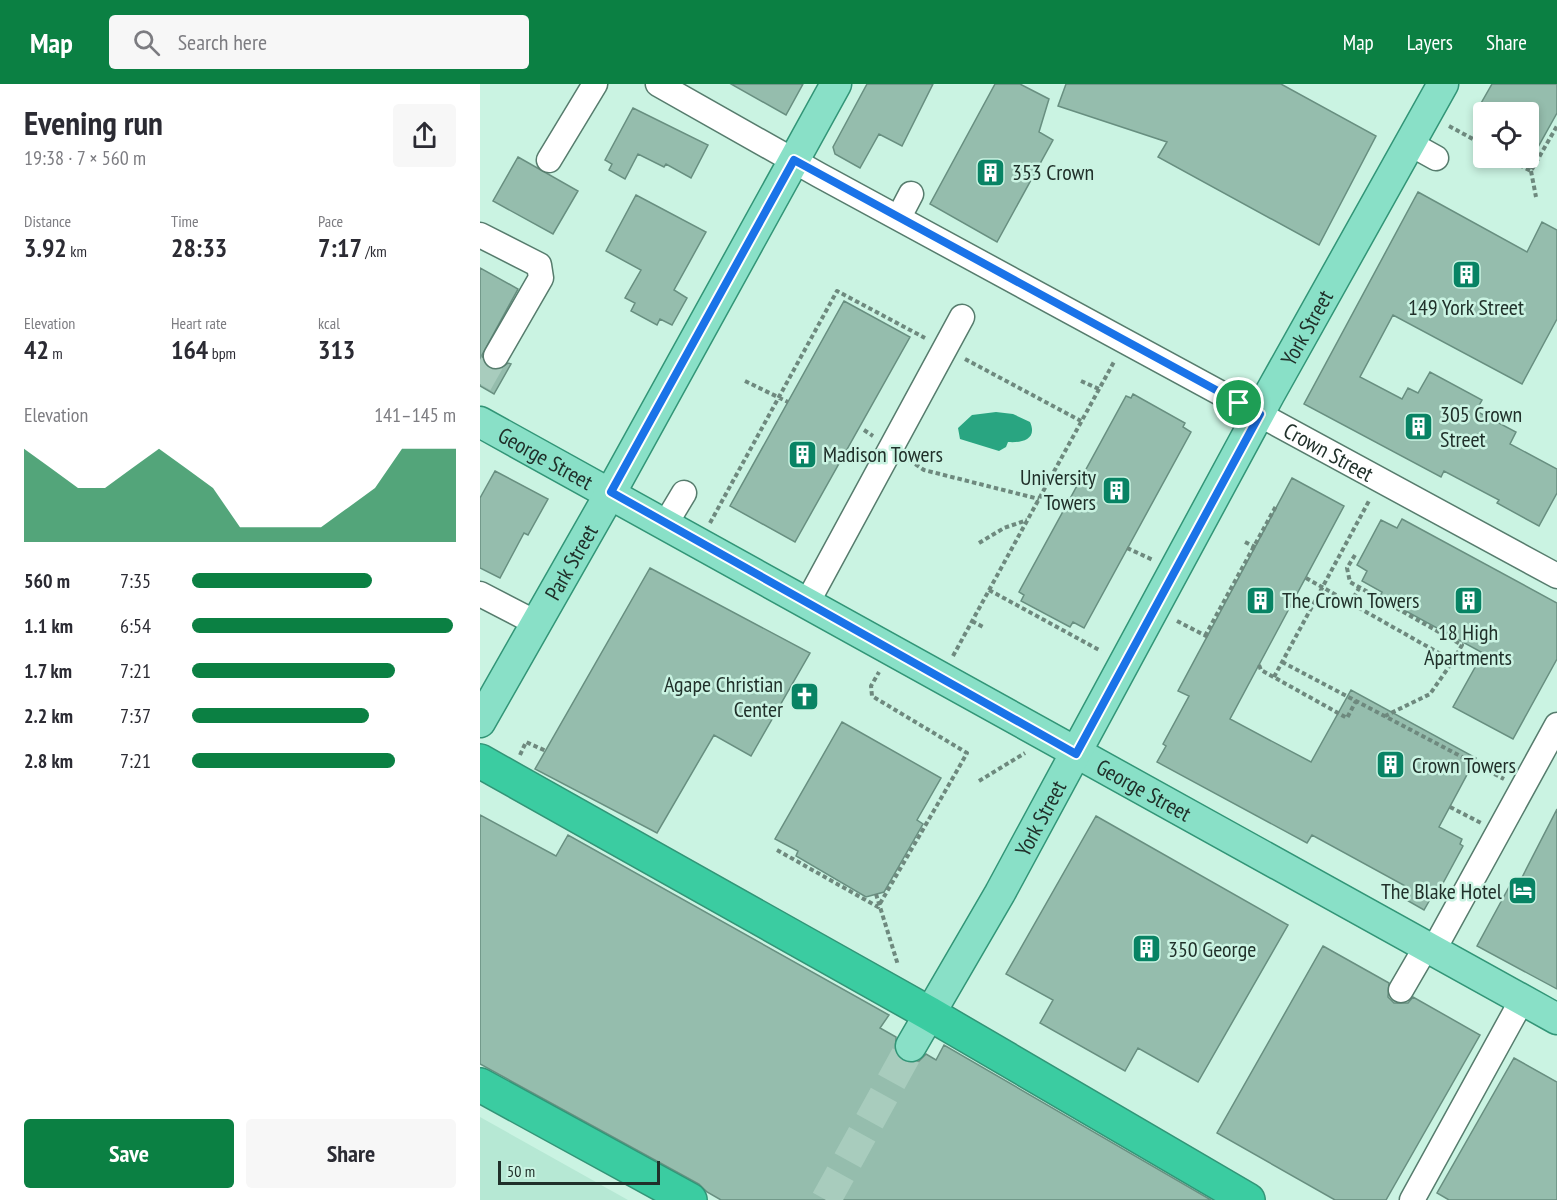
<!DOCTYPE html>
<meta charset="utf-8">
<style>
:root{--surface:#fff;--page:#f7f7f7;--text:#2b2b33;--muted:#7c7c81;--accent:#0b8043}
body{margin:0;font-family:"PT Sans Narrow",sans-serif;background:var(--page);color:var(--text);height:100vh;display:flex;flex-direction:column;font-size:22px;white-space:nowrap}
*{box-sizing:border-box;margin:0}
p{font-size:20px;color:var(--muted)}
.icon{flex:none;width:33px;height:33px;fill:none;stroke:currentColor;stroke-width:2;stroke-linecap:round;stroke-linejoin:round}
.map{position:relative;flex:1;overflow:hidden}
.sheet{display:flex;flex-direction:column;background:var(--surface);width:480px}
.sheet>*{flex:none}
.fabs{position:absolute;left:993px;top:18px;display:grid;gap:12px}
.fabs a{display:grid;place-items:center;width:66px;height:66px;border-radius:6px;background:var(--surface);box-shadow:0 3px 9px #0003;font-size:30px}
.scale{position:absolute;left:18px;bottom:15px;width:162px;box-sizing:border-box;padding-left:6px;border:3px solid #20302a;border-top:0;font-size:16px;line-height:21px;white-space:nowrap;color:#20302a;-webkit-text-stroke:4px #caf3e2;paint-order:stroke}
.pin{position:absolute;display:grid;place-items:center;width:51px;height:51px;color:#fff;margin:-26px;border:3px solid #fff;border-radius:50%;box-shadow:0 2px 6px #0007}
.round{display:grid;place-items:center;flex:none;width:63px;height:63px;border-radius:6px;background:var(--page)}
.summary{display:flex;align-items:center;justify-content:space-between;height:102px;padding:0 24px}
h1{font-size:33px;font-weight:700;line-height:45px}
.metrics{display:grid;grid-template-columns:repeat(3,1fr);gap:9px;height:102px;padding:6px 24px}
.metrics div{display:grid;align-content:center}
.metrics b{font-size:26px;font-weight:700}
.metrics small{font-size:16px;font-weight:400}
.metrics p{font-size:16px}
.chart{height:168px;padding:12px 24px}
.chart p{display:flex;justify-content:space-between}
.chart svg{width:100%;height:108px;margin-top:6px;fill:var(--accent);opacity:.7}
.action{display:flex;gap:12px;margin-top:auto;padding:12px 24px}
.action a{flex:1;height:69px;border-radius:6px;background:var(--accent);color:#fff;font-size:24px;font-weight:700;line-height:69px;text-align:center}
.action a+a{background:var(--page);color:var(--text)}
ul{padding:0 24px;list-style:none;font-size:20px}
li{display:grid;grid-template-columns:96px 72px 1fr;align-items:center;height:45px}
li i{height:15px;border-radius:8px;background:var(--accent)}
header{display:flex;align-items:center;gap:36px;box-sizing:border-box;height:84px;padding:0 30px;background:var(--accent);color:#fff}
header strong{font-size:28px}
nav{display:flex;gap:33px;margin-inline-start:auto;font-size:21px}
.search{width:420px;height:54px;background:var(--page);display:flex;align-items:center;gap:15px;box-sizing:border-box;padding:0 21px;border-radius:6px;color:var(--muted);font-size:22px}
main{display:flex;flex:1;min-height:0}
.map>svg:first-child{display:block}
</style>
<header>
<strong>Map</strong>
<div class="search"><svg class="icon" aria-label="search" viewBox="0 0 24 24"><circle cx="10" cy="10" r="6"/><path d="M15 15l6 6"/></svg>Search here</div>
<nav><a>Map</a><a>Layers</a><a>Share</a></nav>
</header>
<main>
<section class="sheet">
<div class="summary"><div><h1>Evening run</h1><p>19:38 · 7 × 560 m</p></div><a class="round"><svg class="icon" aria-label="share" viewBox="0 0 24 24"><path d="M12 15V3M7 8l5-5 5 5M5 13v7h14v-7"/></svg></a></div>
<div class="metrics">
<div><p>Distance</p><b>3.92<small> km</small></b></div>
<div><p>Time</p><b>28:33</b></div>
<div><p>Pace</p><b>7:17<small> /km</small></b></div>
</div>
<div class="metrics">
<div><p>Elevation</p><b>42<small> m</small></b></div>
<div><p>Heart rate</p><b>164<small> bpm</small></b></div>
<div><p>kcal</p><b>313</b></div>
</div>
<div class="chart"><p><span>Elevation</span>141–145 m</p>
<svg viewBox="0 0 160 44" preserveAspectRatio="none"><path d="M0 44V6L10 14L20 22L30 22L40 14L50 6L60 14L70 22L80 38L90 38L100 38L110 38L120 30L130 22L140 6L150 6L160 6V44z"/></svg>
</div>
<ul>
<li><b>560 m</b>7:35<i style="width:68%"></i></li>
<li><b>1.1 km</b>6:54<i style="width:99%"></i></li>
<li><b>1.7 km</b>7:21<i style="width:77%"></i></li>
<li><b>2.2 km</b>7:37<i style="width:67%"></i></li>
<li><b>2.8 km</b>7:21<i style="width:77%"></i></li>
</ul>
<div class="action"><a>Save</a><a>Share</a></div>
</section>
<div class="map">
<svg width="1077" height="1116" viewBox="0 0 1077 1116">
<rect width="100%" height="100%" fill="#caf3e2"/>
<path fill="#b6e8d4" d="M 0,1033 L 148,1116 L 0,1116 Z"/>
<path fill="#29a581" d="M 516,328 L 533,330 L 550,338 C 558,356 541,359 528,358 L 526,363 L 519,367 L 480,355 L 478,344 L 492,331 Z"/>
<path fill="#95bdad" stroke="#688f80" stroke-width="1.5" d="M 251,0 L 323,0 L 306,31 Z
M 387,0 L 453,0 L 422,62 L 399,50 L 380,84 L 355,70 L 353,63 Z
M 515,0 L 540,0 L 569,15 L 559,48 L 573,56 L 517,158 L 450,120 Z
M 586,0 L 801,0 L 896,52 L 839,161 L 678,73 L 687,58 L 578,22 Z
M 1012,0 L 1077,0 L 1077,29 L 1048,81 L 1048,28 L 996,28 Z
M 153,24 L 228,61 L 211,94 L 186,80 L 184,83 L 158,70 L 145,95 L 129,86 L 132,80 L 125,76 Z
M 38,73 L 98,107 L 73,150 L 13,117 Z
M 938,108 L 1047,168 L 1062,138 L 1077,146 L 1077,235 L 1042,300 L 913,231 L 880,293 L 922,315 L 928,304 L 938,309 L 950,288 L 1002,316 L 996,327 L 1036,348 L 1030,360 L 1077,385 L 1077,409 L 1059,442 L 1017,419 L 1019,416 L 964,387 L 961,393 L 824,320 Z
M 156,111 L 226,148 L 194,206 L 207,214 L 192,241 L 180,235 L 177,241 L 151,227 L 155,219 L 145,214 L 161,186 L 126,167 Z
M 0,184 L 38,205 L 2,271 L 4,280 L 9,285 L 17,286 L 28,279 L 31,280 L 14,310 L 0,302 Z
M 364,217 L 430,253 L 315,458 L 250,422 Z
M 653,310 L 705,339 L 703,343 L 711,348 L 604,544 L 593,538 L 590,543 L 541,517 L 544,511 L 539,508 L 646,312 L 651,314 Z
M 15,387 L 68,415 L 48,451 L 44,449 L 20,494 L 0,484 L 0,414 Z
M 812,394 L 864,422 L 750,635 L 831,678 L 871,606 L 996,674 L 959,743 L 982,755 L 980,760 L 983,762 L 955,814 L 952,812 L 944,826 L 923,814 L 929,804 L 832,751 L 827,759 L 677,678 L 686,662 L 683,660 L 709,612 L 698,607 Z
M 922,435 L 1077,519 L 1077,575 L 1033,655 L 973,623 L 1003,569 L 900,513 L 902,508 L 882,497 L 887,487 L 877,481 L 901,436 L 917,444 Z
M 170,484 L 330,569 L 271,672 L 234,651 L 177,749 L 55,685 Z
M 362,638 L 461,694 L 437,736 L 443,740 L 404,808 L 386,813 L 316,772 L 318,767 L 295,755 Z
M 1077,725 L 1077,905 L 997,862 L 1029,803 L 1035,807 Z
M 0,731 L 76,772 L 88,751 L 409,931 L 400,944 L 416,953 L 416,970 L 423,977 L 439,977 L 446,970 L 456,976 L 464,961 L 731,1116 L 241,1116 L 227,1108 L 219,1100 L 0,980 Z
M 616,732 L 808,841 L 718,998 L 658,964 L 645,987 L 560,939 L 573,916 L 526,890 Z
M 843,862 L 909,899 L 908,913 L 914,919 L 928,919 L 933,913 L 1000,951 L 906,1116 L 855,1116 L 737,1049 Z
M 1034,974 L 1077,998 L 1077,1116 L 969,1116 L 957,1109 Z"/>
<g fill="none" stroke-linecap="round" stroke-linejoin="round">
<path stroke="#a8ccbd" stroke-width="24" stroke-dasharray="24 12" stroke-linecap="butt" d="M 0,300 L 16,272"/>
<path stroke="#a8ccbd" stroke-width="30" stroke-dasharray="30 15" stroke-linecap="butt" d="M 346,1116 L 431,962"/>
<defs>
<g id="minor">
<path id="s1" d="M 178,0 L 339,91 L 1077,492"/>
<path d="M 929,59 L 956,74"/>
<path d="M 69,76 L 115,0"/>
<path d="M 419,133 L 431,110"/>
<path d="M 0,151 L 59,181 L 61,194 L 16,272"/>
<path d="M 186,439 L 204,409"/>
<path d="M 0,510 L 56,539"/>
<path d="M 327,519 L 482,233"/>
<path d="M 953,867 L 1077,641"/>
<path d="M 921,906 L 946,863"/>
<path d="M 932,1116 L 1042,916"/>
</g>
<g id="major">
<path id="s2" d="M 0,338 L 1077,935"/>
<path id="s3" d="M 0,638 L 131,408 L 356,0"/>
<path id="s4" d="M 431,962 L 520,809 L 789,311 L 963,0"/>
</g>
<path id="highway" d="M 0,677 L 450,930 L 768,1116
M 0,1001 L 210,1116"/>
</defs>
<use href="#minor" stroke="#567c6d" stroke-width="27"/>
<use href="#major" stroke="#329577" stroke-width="33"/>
<use href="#highway" stroke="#329577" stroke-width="36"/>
<path stroke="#6e897e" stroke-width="4" stroke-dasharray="4.5 3" stroke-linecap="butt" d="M 969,42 L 1004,61
M 1026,74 L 1051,87 L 1077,42
M 1051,87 L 1056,113
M 485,275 L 601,337
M 265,297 L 308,318
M 601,297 L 619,305
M 384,346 L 393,352
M 429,376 L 444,386 L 559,415
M 230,439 L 357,207 L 445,254
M 765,458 L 775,463
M 499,459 L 524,444 L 547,436
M 647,464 L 673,476
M 875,471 L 867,484 L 870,498 L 982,561 L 973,577
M 826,494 L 973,577 L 950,610 L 905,632
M 509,506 L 621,567
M 870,520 L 879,504
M 492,537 L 503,543
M 697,537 L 728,553
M 725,552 L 796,422
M 473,572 L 635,276
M 802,578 L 1024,695
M 779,581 L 781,586 L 867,634 L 876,617
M 794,593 L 890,415
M 40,671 L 46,658 L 66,667
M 499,697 L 545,669
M 970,723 L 1001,739
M 297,766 L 398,823 L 478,685 L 487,669 L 392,612 L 391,602 L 399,588
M 396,810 L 418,881"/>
<use href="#minor" stroke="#fff" stroke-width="24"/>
<use href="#major" stroke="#89e0c7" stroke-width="30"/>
<use href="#highway" stroke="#3bcca1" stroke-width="33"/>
</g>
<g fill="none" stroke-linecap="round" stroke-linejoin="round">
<defs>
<path id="route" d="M 314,76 L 780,330 L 596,670 L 131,408 Z"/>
</defs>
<use href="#route" stroke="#fff" stroke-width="12"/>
<use href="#route" stroke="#1a73e8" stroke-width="8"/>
</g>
<defs>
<symbol id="building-square" viewBox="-11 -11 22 22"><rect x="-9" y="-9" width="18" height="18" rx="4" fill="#088364" stroke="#caf3e2"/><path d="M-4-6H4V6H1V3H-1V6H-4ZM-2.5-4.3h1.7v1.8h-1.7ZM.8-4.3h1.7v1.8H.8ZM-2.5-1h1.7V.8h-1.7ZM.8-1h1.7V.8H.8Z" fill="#fff"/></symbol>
<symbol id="church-square" viewBox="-11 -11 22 22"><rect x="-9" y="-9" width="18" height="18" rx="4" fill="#088364" stroke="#caf3e2"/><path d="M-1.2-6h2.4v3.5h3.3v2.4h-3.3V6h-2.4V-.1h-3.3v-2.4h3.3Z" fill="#fff"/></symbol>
<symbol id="hotel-square" viewBox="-11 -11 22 22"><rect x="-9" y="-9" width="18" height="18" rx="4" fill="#088364" stroke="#caf3e2"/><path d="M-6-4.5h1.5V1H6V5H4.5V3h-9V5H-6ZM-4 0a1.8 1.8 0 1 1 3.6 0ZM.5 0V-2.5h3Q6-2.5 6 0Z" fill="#fff"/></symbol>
</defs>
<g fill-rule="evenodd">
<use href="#building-square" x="494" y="72" width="33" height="33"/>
<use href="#building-square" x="970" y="174" width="33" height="33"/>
<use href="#building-square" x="922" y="326" width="33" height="33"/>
<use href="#building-square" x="306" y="354" width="33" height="33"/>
<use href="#building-square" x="620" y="390" width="33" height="33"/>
<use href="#building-square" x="764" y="500" width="33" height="33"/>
<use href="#building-square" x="972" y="500" width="33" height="33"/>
<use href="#church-square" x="308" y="596" width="33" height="33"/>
<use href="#building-square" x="894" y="664" width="33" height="33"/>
<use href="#hotel-square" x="1026" y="790" width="33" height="33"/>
<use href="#building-square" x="650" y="848" width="33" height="33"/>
</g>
<g text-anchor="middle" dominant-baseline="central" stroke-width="5" stroke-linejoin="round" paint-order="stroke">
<g font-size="22" fill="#20302a" stroke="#caf3e2" text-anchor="start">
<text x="532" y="88">353 Crown</text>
<text x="986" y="223" text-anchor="middle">149 York Street</text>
<text x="960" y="330">305 Crown<tspan x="960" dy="25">Street</tspan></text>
<text x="343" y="370">Madison Towers</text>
<text x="616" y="393" text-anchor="end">University<tspan x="616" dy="25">Towers</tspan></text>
<text x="802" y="516">The Crown Towers</text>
<text x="988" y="548" text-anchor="middle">18 High<tspan x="988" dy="25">Apartments</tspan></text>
<text x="303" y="600" text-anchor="end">Agape Christian<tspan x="303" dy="25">Center</tspan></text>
<text x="932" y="681">Crown Towers</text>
<text x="1022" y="807" text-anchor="end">The Blake Hotel</text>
<text x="688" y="865">350 George</text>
</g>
<g font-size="22" fill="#20302a" stroke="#caf3e2">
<text stroke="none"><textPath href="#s4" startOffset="820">York Street</textPath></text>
<text stroke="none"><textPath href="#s1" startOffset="765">Crown Street</textPath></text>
<text stroke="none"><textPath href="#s2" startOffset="75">George Street</textPath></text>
<text stroke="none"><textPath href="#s3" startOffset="184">Park Street</textPath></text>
<text stroke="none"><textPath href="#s2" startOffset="759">George Street</textPath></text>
<text stroke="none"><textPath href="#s4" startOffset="262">York Street</textPath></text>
</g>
</g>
</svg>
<div class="fabs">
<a><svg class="icon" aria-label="locate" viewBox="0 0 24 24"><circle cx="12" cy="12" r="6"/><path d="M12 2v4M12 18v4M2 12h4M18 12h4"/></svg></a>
</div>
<div class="scale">50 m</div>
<div class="pin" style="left:759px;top:319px;background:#1e9e55"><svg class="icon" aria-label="arrive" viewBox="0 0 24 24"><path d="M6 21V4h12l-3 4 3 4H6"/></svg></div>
</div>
</main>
